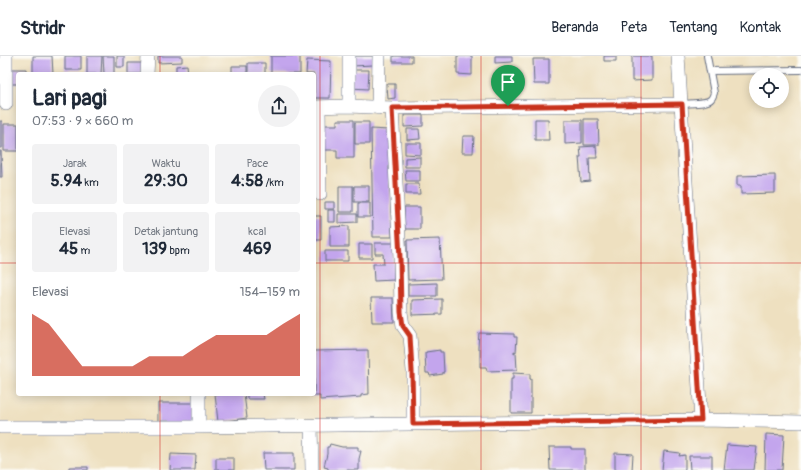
<!DOCTYPE html>
<html lang="id">
<meta charset="utf-8">
<style>
:root{--surface:#fff;--page:#f2f2f3;--text:#1f2937;--muted:#747a83;--line:#e0e1e3;--accent:#c8321e}
body{margin:0;font-family:Pangolin,sans-serif;background:var(--page);color:var(--text);height:100vh;display:flex;flex-direction:column;font-size:15px;white-space:nowrap}
*{box-sizing:border-box;margin:0}
p{font-size:13px;color:var(--muted)}
.icon{flex:none;width:22px;height:22px;fill:none;stroke:currentColor;stroke-width:2;stroke-linecap:round;stroke-linejoin:round}
.map{position:relative;flex:1;overflow:hidden}
.drawer{position:absolute;left:16px;top:16px;width:300px;height:324px;display:flex;flex-direction:column;background:var(--surface);border-radius:4px;box-shadow:0 2px 10px #0003}
.drawer>*{flex:none}
.buttons{position:absolute;left:749px;top:12px;display:grid;gap:8px}
.buttons a{display:grid;place-items:center;width:40px;height:40px;border-radius:50%;background:var(--surface);box-shadow:0 2px 10px #0003;font-size:20px}
.pin{position:absolute;display:grid;place-items:center;width:34px;height:34px;color:#fff;margin:-41px -17px;border-radius:50% 50% 50% 0;rotate:-45deg;box-shadow:0 0 4px #0007}
.pin .icon{rotate:45deg}
.round{display:grid;place-items:center;flex:none;width:42px;height:42px;border-radius:21px;background:var(--page)}
.overview{display:flex;align-items:center;justify-content:space-between;height:68px;padding:0 16px}
h1{font-size:22px;font-weight:700;line-height:30px}
.figures{display:grid;grid-template-columns:repeat(3,1fr);gap:6px;height:68px;padding:4px 16px}
.figures div{display:grid;align-content:center;border-radius:4px;background:var(--page);text-align:center}
.figures b{font-size:17px;font-weight:700}
.figures small{font-size:11px;font-weight:400}
.figures p{font-size:11px}
.chart{height:112px;padding:8px 16px}
.chart p{display:flex;justify-content:space-between}
.chart svg{width:100%;height:72px;margin-top:4px;fill:var(--accent);opacity:.7}
header{display:flex;align-items:center;gap:24px;box-sizing:border-box;height:56px;padding:0 20px;background:var(--surface);border-bottom:1px solid var(--line)}
header strong{font-size:19px}
nav{display:flex;gap:22px;margin-inline-start:auto;font-size:14px}
.map>svg:first-child{display:block}
</style>
<header>
<strong>Stridr</strong>
<nav><a>Beranda</a><a>Peta</a><a>Tentang</a><a>Kontak</a></nav>
</header>
<div class="map">
<svg width="801" height="414" viewBox="0 0 801 414">
<rect width="100%" height="100%" fill="#fdfcf7"/>
<filter id="ink" filterUnits="userSpaceOnUse"><feTurbulence type="fractalNoise" baseFrequency=".025" numOctaves="2"/><feDisplacementMap in="SourceGraphic" scale="8" xChannelSelector="R" yChannelSelector="G"/><feConvolveMatrix kernelMatrix="1 2 1 2 8 2 1 2 1" color-interpolation-filters="sRGB"/></filter>
<filter id="wash" filterUnits="userSpaceOnUse"><feTurbulence type="fractalNoise" baseFrequency=".012" numOctaves="4" result="noise"/><feDisplacementMap in="SourceGraphic" scale="16" xChannelSelector="R" yChannelSelector="G"/><feGaussianBlur stdDeviation="0.9" result="paint"/><feColorMatrix in="noise" values="0 0 0 0 0 0 0 0 0 0 0 0 0 0 0 0 0 1.4 0 .05"/><feComposite in="paint" operator="in"/></filter>
<g filter="url(#wash)">
<rect width="100%" height="100%" fill="#eee0c0"/>
<g id="blocks">
<path fill="#c3a5ed" d="M 33,0 L 52,0 L 53,18 L 33,18 Z
M 65,0 L 81,0 L 81,14 L 65,14 Z
M 87,0 L 102,0 L 101,18 L 87,18 Z
M 103,0 L 114,0 L 114,18 L 104,18 Z
M 117,0 L 124,0 L 124,11 L 117,11 Z
M 158,0 L 182,0 L 182,6 L 158,7 Z
M 271,0 L 300,0 L 300,18 L 271,18 Z
M 352,0 L 373,0 L 373,9 L 352,10 Z
M 393,0 L 412,0 L 412,6 L 393,6 Z
M 457,0 L 472,0 L 472,19 L 457,18 Z
M 495,0 L 512,0 L 512,6 L 495,7 Z
M 604,0 L 616,0 L 616,5 L 604,5 Z
M 632,0 L 652,0 L 652,24 L 632,25 Z
M 533,3 L 549,3 L 549,28 L 534,28 Z
M 307,4 L 331,5 L 330,42 L 314,42 L 314,18 L 306,18 Z
M 128,7 L 142,7 L 141,18 L 128,18 Z
M 248,7 L 265,7 L 265,18 L 248,18 Z
M 187,9 L 188,18 L 176,18 L 176,10 Z
M 232,10 L 247,10 L 247,18 L 232,18 Z
M 10,13 L 26,13 L 26,18 L 18,18 L 18,28 L 10,28 Z
M 351,14 L 369,14 L 368,33 L 350,32 Z
M 387,28 L 395,28 L 395,42 L 388,43 Z
M 404,59 L 423,59 L 423,70 L 404,71 Z
M 535,63 L 548,63 L 549,84 L 535,84 Z
M 584,63 L 598,63 L 599,89 L 584,89 Z
M 337,64 L 354,64 L 354,102 L 337,102 L 337,94 L 321,94 L 321,69 L 337,69 Z
M 565,64 L 582,64 L 582,87 L 565,88 Z
M 0,65 L 2,65 L 2,92 L 0,92 Z
M 355,66 L 369,66 L 369,88 L 355,88 Z
M 4,68 L 18,68 L 18,95 L 4,95 Z
M 371,73 L 388,74 L 392,181 L 373,181 Z
M 407,73 L 419,73 L 420,83 L 407,84 Z
M 463,80 L 474,80 L 473,97 L 462,97 Z
M 405,87 L 421,87 L 421,99 L 405,98 Z
M 596,90 L 597,102 L 589,102 L 590,125 L 581,126 L 579,101 L 581,101 L 580,91 Z
M 0,95 L 1,95 L 2,121 L 0,121 Z
M 420,101 L 420,111 L 405,111 L 405,102 Z
M 405,114 L 420,114 L 420,125 L 406,125 Z
M 775,119 L 775,137 L 741,138 L 741,130 L 737,130 L 737,120 Z
M 406,128 L 419,128 L 420,138 L 406,138 Z
M 339,130 L 353,130 L 353,156 L 339,156 Z
M 354,130 L 369,130 L 369,146 L 354,146 Z
M 325,146 L 334,146 L 334,153 L 325,153 Z
M 358,147 L 370,147 L 370,161 L 358,161 Z
M 404,151 L 420,151 L 420,173 L 405,173 Z
M 328,154 L 335,154 L 335,166 L 328,166 Z
M 338,158 L 357,158 L 357,166 L 338,167 Z
M 314,160 L 321,160 L 321,184 L 314,184 Z
M 349,170 L 349,191 L 330,191 L 330,171 Z
M 440,183 L 442,223 L 408,224 L 407,184 Z
M 375,187 L 394,187 L 394,224 L 374,225 L 373,208 L 384,208 L 383,198 L 375,198 Z
M 359,188 L 372,188 L 372,202 L 359,202 Z
M 325,195 L 348,195 L 348,205 L 325,205 Z
M 437,227 L 437,240 L 408,240 L 408,228 Z
M 371,242 L 393,242 L 394,266 L 372,266 Z
M 442,243 L 442,258 L 412,259 L 412,244 Z
M 479,277 L 514,278 L 514,281 L 517,281 L 516,296 L 514,295 L 514,298 L 516,297 L 517,314 L 487,315 L 486,311 L 480,311 L 480,292 L 478,292 Z
M 368,294 L 369,338 L 361,339 L 361,341 L 320,344 L 320,340 L 311,340 L 311,338 L 314,338 L 314,295 Z
M 440,294 L 440,296 L 443,296 L 444,316 L 443,316 L 443,318 L 430,320 L 429,317 L 426,317 L 425,297 L 426,297 L 426,296 Z
M 513,317 L 530,318 L 530,323 L 531,323 L 531,357 L 511,357 L 511,323 L 513,323 Z
M 215,338 L 244,338 L 247,362 L 218,366 Z
M 247,338 L 263,338 L 264,343 L 247,343 Z
M 158,347 L 194,347 L 194,369 L 158,370 Z
M 766,378 L 784,379 L 782,414 L 765,414 Z
M 330,388 L 342,391 L 358,391 L 358,395 L 361,395 L 359,403 L 359,414 L 328,414 L 328,412 L 324,411 L 327,398 L 327,391 L 329,391 Z
M 727,389 L 757,391 L 754,414 L 724,414 Z
M 549,391 L 571,391 L 571,393 L 585,393 L 585,414 L 550,414 Z
M 664,395 L 680,397 L 679,400 L 685,399 L 685,414 L 662,414 Z
M 263,397 L 294,397 L 294,414 L 264,414 Z
M 615,397 L 633,398 L 632,414 L 615,414 Z
M 171,398 L 196,399 L 195,414 L 170,414 Z
M 689,400 L 712,400 L 712,414 L 690,414 Z
M 216,402 L 234,402 L 234,414 L 216,414 Z
M 69,411 L 88,411 L 88,414 L 69,414 Z"/>
</g>
</g>
<g filter="url(#ink)">
<use href="#blocks" fill-opacity="0" stroke="#656d80" stroke-width="1"/>
<g fill="none" stroke-linecap="round" stroke-linejoin="round">
<defs>
<path id="service" d="M 710,15 L 801,14
M 682,48 C 689,47 707,48 711,43 C 713,41 713,39 714,37 L 707,0"/>
<path id="minor" d="M 349,0 L 349,50
M 147,18 L 148,0
M 6,48 L 6,0
M 314,51 L 349,50 L 392,52 L 682,48
M 319,51 L 320,138
M 378,52 L 379,0
M 392,52 L 400,202 L 401,256 L 403,270 L 410,280 L 413,315 L 413,368
M 199,338 L 199,371
M 701,364 L 801,366
M 311,370 L 312,414
M 0,371 L 199,371 L 701,364 L 678,0"/>
</defs>
<use href="#service" stroke="#656d80" stroke-width="8"/>
<use href="#minor" stroke="#656d80" stroke-width="14"/>
<use href="#service" stroke="#fff" stroke-width="6"/>
<use href="#minor" stroke="#fff" stroke-width="13"/>
</g>
</g>
<g fill="none" stroke-linecap="round" stroke-linejoin="round" filter="url(#ink)">
<defs>
<path id="route" d="M 682,48 L 701,364 L 413,368 L 412,315 L 410,280 L 403,270 L 401,256 L 400,202 L 392,52 Z"/>
</defs>
<use href="#route" stroke="#fff" stroke-width="8"/>
<use href="#route" stroke="#c8321e" stroke-width="5"/>
</g>
<path fill="none" stroke="#d62828" stroke-width="1" stroke-opacity="0.55" d="M 160,0 L 160,18M 320,0 L 320,414M 481,0 L 481,414M 641,0 L 641,414M 0,207 L 18,207M 314,207 L 801,207M 160,338 L 160,414"/>
</svg>
<div class="buttons">
<a><svg class="icon" aria-label="locate" viewBox="0 0 24 24"><circle cx="12" cy="12" r="6"/><path d="M12 2v4M12 18v4M2 12h4M18 12h4"/></svg></a>
</div>
<div class="pin" style="left:508px;top:50px;background:#1e9e55"><svg class="icon" aria-label="arrive" viewBox="0 0 24 24"><path d="M6 21V4h12l-3 4 3 4H6"/></svg></div>
<section class="drawer">
<div class="overview"><div><h1>Lari pagi</h1><p>07:53 · 9 × 660 m</p></div><a class="round"><svg class="icon" aria-label="share" viewBox="0 0 24 24"><path d="M12 15V3M7 8l5-5 5 5M5 13v7h14v-7"/></svg></a></div>
<div class="figures">
<div><p>Jarak</p><b>5.94<small> km</small></b></div>
<div><p>Waktu</p><b>29:30</b></div>
<div><p>Pace</p><b>4:58<small> /km</small></b></div>
</div>
<div class="figures">
<div><p>Elevasi</p><b>45<small> m</small></b></div>
<div><p>Detak jantung</p><b>139<small> bpm</small></b></div>
<div><p>kcal</p><b>469</b></div>
</div>
<div class="chart"><p><span>Elevasi</span>154–159 m</p>
<svg viewBox="0 0 160 44" preserveAspectRatio="none"><path d="M0 44V6L10 12L20 25L30 38L40 38L50 38L60 38L70 32L80 32L90 32L100 25L110 19L120 19L130 19L140 19L150 12L160 6V44z"/></svg>
</div>
</section>
</div>
